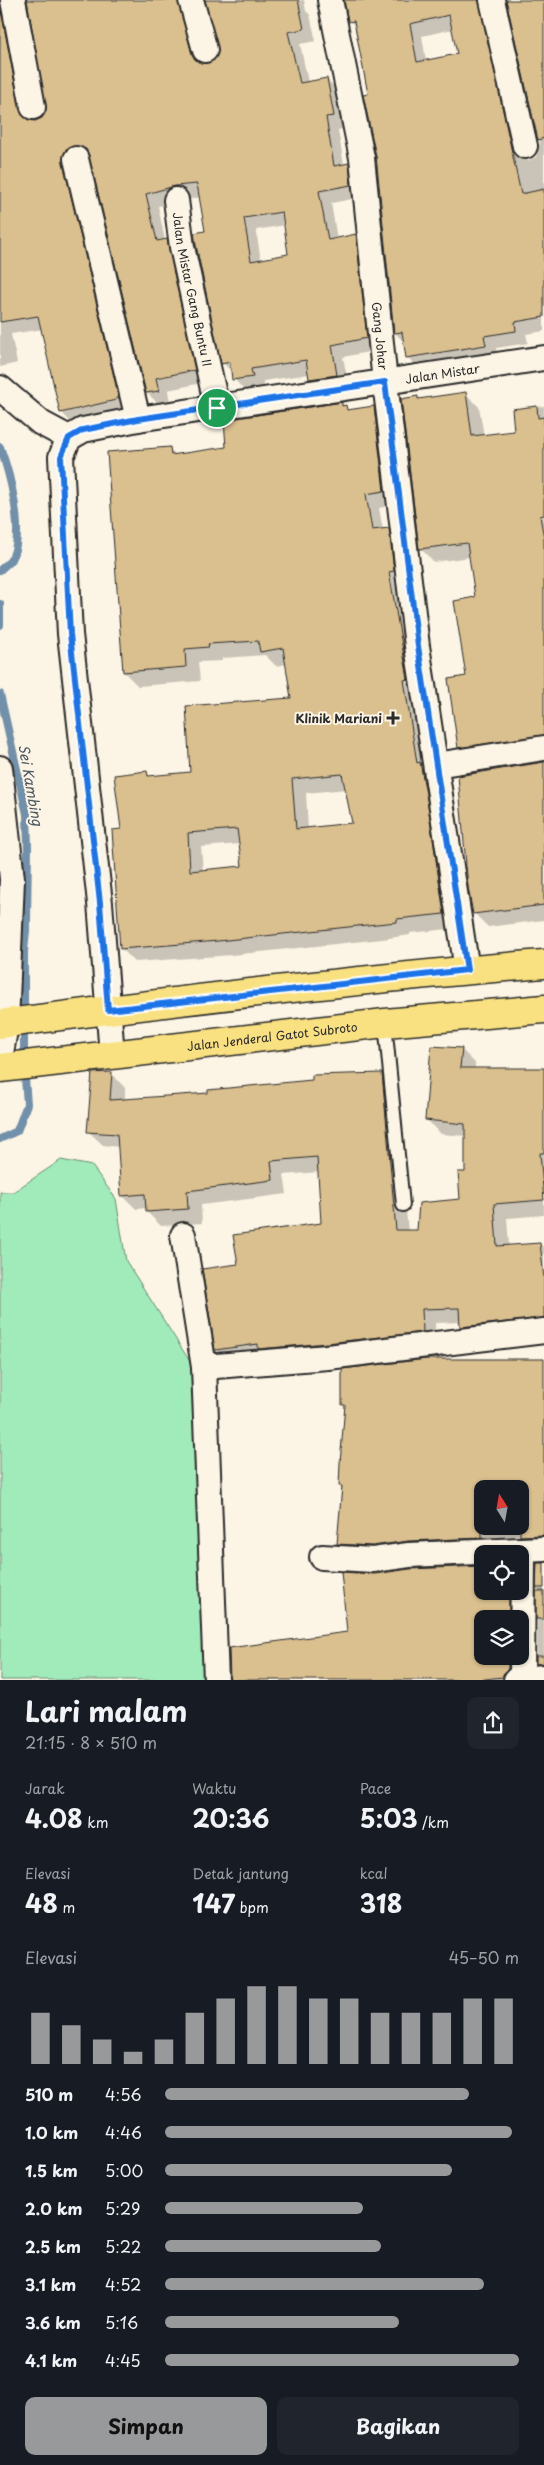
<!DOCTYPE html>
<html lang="id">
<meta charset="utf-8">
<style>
:root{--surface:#171b24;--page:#20242c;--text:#f1f3f6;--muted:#9ea1a6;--accent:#98999b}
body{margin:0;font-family:"Playpen Sans",sans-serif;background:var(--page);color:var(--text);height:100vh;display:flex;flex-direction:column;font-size:19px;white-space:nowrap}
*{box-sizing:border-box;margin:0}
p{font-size:16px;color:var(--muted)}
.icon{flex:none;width:28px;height:28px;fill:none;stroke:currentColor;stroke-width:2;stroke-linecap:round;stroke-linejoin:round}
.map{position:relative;height:1680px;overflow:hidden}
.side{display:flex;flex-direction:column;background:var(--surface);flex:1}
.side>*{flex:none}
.needle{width:32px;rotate:349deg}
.buttons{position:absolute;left:474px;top:1480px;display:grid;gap:10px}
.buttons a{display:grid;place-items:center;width:55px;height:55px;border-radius:10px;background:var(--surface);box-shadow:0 1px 4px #0004;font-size:25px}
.pin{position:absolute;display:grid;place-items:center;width:42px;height:42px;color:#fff;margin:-21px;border:2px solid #fff;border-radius:50%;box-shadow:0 1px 5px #0007}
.round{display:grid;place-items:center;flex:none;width:52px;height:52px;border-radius:10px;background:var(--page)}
.head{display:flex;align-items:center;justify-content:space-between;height:85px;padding:0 25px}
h1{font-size:28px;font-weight:700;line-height:38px}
.metrics{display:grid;grid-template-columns:repeat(3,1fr);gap:8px;height:85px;padding:5px 25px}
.metrics div{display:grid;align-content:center}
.metrics b{font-size:25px;font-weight:700}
.metrics small{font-size:14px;font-weight:400}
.metrics p{font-size:14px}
.chart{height:140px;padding:10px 25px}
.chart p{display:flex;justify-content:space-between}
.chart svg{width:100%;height:90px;margin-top:5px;stroke:var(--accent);stroke-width:6}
.button{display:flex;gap:10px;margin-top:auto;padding:10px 25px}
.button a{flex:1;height:58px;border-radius:10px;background:var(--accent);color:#111;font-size:20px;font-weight:700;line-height:58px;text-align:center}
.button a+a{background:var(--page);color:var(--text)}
ul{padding:0 25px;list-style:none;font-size:16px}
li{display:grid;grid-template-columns:80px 60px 1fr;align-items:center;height:38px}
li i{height:12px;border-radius:6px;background:var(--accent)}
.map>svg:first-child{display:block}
</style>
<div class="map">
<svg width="544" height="1680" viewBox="0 0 544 1680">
<rect width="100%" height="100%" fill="#fcf5e5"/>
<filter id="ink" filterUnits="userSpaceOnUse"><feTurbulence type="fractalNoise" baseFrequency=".02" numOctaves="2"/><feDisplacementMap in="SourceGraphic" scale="10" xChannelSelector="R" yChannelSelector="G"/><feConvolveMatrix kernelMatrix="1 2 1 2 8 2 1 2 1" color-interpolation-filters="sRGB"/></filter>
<g filter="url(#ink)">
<path fill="#a1ebba" stroke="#668b72" d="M 61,1160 L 92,1166 L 116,1199 L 126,1261 L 203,1382 L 204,1680 L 0,1680 L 0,1192 L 13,1192 Z"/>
<path fill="#0003" fill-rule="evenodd" d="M 0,0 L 20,0 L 11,16 L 31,120 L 35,122 L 43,118 L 48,105 L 28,0 L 198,0 L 189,16 L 203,63 L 216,60 L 220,47 L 207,0 L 304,0 L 306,11 L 310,15 L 316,41 L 300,44 L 308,82 L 326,79 L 339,91 L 346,128 L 338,130 L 344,165 L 348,164 L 361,177 L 363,197 L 331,203 L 337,239 L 356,235 L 368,248 L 378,350 L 343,357 L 349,387 L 322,391 L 310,379 L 309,374 L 263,381 L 264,389 L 246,392 L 234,379 L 233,373 L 223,363 L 201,197 L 158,206 L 165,241 L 179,253 L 206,382 L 168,390 L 170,403 L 160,405 L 147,393 L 91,158 L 85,158 L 130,410 L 74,425 L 61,412 L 43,329 L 11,334 L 17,363 L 0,367 ZM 285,225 L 290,255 L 261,261 L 256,230 Z
M 345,0 L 499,0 L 490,16 L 523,159 L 528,161 L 536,157 L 540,143 L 507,0 L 544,0 L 544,331 L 526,334 L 528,343 L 496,348 L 498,357 L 419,369 L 407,357 L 404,342 L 395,333 L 370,95 L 357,28 L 350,21 ZM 453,29 L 458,55 L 426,61 L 422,36 Z
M 466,394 L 479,407 L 484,436 L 516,432 L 513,410 L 544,406 L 544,750 L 472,761 L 459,747 L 476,598 L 470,557 L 434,562 L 420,548 L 418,398 L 420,400 Z
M 341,404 L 350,411 L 374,407 L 388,421 L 398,504 L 379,508 L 383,530 L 388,529 L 402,543 L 458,928 L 410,933 L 410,935 L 382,939 L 232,955 L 135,962 L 121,948 L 122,831 L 147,773 L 151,777 L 191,773 L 293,699 L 287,664 L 276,666 L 265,655 L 222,658 L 222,661 L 198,662 L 200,681 L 138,686 L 124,672 L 170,449 L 176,455 L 228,448 ZM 347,789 L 353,824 L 308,829 L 306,793 ZM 240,844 L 243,867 L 203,871 L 201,847 Z
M 544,763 L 544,920 L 488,927 L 474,913 Z
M 461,1049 L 475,1063 L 475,1069 L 544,1070 L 544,1215 L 507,1218 L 509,1246 L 540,1244 L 544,1248 L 544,1333 L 475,1341 L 461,1327 L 461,1322 L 435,1323 L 436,1345 L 230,1364 L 216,1350 L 204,1270 L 239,1265 L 323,1224 L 319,1172 L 284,1175 L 287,1194 L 201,1205 L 202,1223 L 161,1226 L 147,1212 L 147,1208 L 136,1209 L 122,1195 L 119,1147 L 103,1145 L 89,1132 L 112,1074 L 125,1088 L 125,1100 L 209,1094 L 381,1074 L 395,1088 L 408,1232 L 418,1232 L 461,1200 L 466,1173 L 466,1136 L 441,1134 L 427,1120 Z
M 544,1360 L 544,1549 L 352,1557 L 338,1544 L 346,1407 L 344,1404 ZM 482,1489 L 520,1489 L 520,1526 L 482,1526 Z
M 544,1563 L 544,1670 L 537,1664 L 538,1564 Z
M 482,1567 L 482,1591 L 514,1591 L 521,1598 L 520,1680 L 231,1680 L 230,1649 L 349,1633 L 343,1573 L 375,1575 L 410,1570 ZM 482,1619 L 520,1619 L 520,1656 L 482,1656 Z"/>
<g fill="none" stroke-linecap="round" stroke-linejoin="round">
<path stroke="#7290aa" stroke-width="8" d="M 0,447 C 10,474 24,529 13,556 C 11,562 4,566 0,570
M 0,604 L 0,625
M 0,694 L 27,814 L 28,848 L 27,920 L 24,951 L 24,1066 L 27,1104 L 17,1131 L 0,1139"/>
</g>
<path fill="#dabf8f" stroke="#2b2b2b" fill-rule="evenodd" d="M 27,0 L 178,0 L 192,54 L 196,60 L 202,63 L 214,60 L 218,53 L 205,0 L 298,0 L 304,29 L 288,32 L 300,83 L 327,78 L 334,116 L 326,117 L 334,166 L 349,163 L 351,185 L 319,191 L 328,240 L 356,234 L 367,338 L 332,345 L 337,375 L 309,379 L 306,360 L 251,369 L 253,377 L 232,380 L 230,362 L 221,364 L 196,245 L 194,233 L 205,231 L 197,184 L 175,186 L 146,194 L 157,241 L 167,239 L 195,370 L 156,378 L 159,391 L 146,393 L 89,156 L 86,149 L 73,146 L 66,149 L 63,162 L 119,398 L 116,398 L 116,400 L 60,413 L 38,316 L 0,322 L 0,5 L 20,110 L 28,120 L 35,121 L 42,118 L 46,111 ZM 282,212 L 288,254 L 251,261 L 244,218 Z
M 344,0 L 479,0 L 521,194 L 544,189 L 544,317 L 515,322 L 516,331 L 484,336 L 486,345 L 406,358 L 402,332 L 394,333 L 376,156 L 363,95 L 368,94 L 354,21 L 348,22 ZM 449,15 L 457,54 L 417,62 L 410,24 Z
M 506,0 L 544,0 L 544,138 L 538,140 Z
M 466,392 L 472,436 L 514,431 L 512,409 L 537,406 L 538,418 L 544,417 L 544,515 L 540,516 L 544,538 L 544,735 L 458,748 L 448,679 L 466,676 L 454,601 L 475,597 L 467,543 L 419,549 L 401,399 L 418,396 L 418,399 Z
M 342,402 L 342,406 L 346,405 L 347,410 L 374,406 L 384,491 L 366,494 L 372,530 L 389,528 L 394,571 L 389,572 L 408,679 L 404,680 L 417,763 L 420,762 L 428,805 L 444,914 L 397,919 L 397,922 L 367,925 L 218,941 L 120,949 L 112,830 L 121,829 L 114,775 L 147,771 L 148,776 L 190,772 L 186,706 L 291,698 L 283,648 L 260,652 L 258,641 L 208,644 L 209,647 L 185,649 L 186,667 L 123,672 L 107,452 L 170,447 L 171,455 L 226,447 L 224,420 ZM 342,774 L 352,823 L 296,829 L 292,779 ZM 237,829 L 242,866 L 190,871 L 188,833 Z
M 544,762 L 544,905 L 473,914 L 468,887 L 458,776 Z
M 431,1046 L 462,1048 L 460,1068 L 544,1068 L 544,1153 L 540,1153 L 544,1200 L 494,1204 L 497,1246 L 540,1243 L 544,1278 L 544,1318 L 460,1327 L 459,1308 L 422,1309 L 423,1332 L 327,1343 L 258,1349 L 258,1344 L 215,1350 L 202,1269 L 238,1264 L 233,1235 L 321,1223 L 317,1157 L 271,1161 L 273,1180 L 187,1191 L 188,1209 L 146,1212 L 145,1194 L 121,1196 L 117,1134 L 87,1132 L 92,1073 L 112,1072 L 110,1100 L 208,1093 L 208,1090 L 312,1080 L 312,1075 L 382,1073 L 396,1230 L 417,1230 L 419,1203 L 460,1199 L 458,1172 L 465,1172 L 465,1124 L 425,1120 Z
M 427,1359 L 544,1359 L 544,1535 L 520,1536 L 520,1489 L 482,1489 L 482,1538 L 408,1541 L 372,1546 L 337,1544 L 342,1486 L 339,1486 L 340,1463 L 345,1405 L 342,1405 L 342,1369 Z
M 537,1563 L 544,1563 L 544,1588 L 536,1588 Z
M 482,1566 L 482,1591 L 509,1591 L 509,1619 L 482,1619 L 482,1656 L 508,1656 L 508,1669 L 503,1674 L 503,1677 L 476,1680 L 230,1680 L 229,1648 L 347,1632 L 341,1572 L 375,1574 L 410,1569 Z
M 536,1591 L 544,1591 L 544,1619 L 536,1619 Z
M 536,1656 L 544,1656 L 544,1663 L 536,1664 Z"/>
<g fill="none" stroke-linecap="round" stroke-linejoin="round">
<defs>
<path id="lane" d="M 385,1023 L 403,1205"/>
<g id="street">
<path d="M 13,0 L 33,107"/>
<path d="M 191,0 L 205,50"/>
<path id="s1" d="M 330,0 L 362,158 L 385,382 L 417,646 L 467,970"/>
<path d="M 492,0 L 525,146"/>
<path d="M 76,159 L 138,419"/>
<path id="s2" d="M 176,200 L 182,247 L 217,408"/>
<path d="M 0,388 L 41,423 L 69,438"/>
<path d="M 436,765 L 544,748"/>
<path d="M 0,768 L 12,879 L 6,1024 L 0,1059"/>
<path id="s3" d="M 112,1055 L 100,903 L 70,634 L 61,457 L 69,438 L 83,430 L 138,419 L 544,358"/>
<path d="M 183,1235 L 204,1367 L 216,1680"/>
<path d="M 204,1367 L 328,1357 L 544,1331"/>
<path d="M 322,1557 L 373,1560 L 409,1555 L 544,1549"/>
<path d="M 522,1679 L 523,1550"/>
<path d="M 516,1680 L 544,1677"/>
</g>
<g id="primary">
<path d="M 0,1024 C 181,1000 362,978 544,964"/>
<path id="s4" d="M 0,1068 L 385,1023 L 544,1009"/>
</g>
</defs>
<use href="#lane" stroke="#2b2b2b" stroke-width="16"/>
<use href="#street" stroke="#2b2b2b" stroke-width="28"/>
<use href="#primary" stroke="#2b2b2b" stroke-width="31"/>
<use href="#lane" stroke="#fcf5e5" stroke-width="12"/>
<use href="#street" stroke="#fcf5e5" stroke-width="24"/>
<use href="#primary" stroke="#f9e181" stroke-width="28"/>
</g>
</g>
<g fill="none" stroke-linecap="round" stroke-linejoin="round" filter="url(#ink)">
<defs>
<path id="route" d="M 385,382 L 418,646 L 467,970 L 108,1010 L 100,903 L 70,634 L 61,457 L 69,438 L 83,430 L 138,419 Z"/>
</defs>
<use href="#route" stroke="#fff" stroke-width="10"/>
<use href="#route" stroke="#1a73e8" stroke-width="6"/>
</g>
<path fill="#2b2b2b" stroke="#fcf5e5" stroke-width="2" d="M390.5 710.5h5v5h5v5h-5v5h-5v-5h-5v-5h5z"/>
<g text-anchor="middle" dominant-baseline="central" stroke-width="4" stroke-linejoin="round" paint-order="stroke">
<g font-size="12" fill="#2b2b2b" stroke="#fcf5e5">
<text stroke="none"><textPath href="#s2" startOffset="91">Jalan Mistar Gang Buntu II</textPath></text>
<text stroke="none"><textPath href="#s1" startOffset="340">Gang Johar</textPath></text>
<text stroke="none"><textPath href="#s3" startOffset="1001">Jalan Mistar</textPath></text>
<text stroke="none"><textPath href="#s4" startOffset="274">Jalan Jenderal Gatot Subroto</textPath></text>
</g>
<g font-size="12" font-weight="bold" fill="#2b2b2b" stroke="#fcf5e5" text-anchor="end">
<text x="382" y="718">Klinik Mariani</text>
</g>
<g font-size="14" font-style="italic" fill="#495560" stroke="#fcf5e5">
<text transform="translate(31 785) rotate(80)">Sei Kambing</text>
</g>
</g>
</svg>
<div class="buttons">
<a><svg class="needle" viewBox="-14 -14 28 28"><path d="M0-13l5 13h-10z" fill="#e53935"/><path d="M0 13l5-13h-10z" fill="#9ea1a6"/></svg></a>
<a><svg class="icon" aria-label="locate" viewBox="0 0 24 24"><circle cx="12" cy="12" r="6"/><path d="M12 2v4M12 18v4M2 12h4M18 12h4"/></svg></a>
<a><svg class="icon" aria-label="layers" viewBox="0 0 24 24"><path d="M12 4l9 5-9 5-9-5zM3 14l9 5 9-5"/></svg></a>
</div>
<div class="pin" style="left:217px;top:408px;background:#1e9e55"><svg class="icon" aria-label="arrive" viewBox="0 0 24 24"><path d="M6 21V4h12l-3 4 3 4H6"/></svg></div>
</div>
<section class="side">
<div class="head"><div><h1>Lari malam</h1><p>21:15 · 8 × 510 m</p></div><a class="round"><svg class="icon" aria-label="share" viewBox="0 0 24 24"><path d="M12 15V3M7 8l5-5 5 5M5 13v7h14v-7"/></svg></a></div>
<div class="metrics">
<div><p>Jarak</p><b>4.08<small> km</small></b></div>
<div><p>Waktu</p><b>20:36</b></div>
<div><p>Pace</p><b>5:03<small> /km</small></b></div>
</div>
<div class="metrics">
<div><p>Elevasi</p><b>48<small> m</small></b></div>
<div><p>Detak jantung</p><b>147<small> bpm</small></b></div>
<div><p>kcal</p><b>318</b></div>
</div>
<div class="chart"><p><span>Elevasi</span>45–50 m</p>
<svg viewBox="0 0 160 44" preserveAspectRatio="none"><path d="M5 44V19M15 44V25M25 44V32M35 44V38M45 44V32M55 44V19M65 44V12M75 44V6M85 44V6M95 44V12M105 44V12M115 44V19M125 44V19M135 44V19M145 44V12M155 44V12"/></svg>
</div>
<ul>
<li><b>510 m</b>4:56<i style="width:86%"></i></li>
<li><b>1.0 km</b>4:46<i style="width:98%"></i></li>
<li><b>1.5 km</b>5:00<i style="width:81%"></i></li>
<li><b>2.0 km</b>5:29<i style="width:56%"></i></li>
<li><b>2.5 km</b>5:22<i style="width:61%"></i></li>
<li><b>3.1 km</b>4:52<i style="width:90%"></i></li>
<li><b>3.6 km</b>5:16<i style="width:66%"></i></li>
<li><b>4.1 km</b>4:45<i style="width:100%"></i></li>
</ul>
<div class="button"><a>Simpan</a><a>Bagikan</a></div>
</section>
